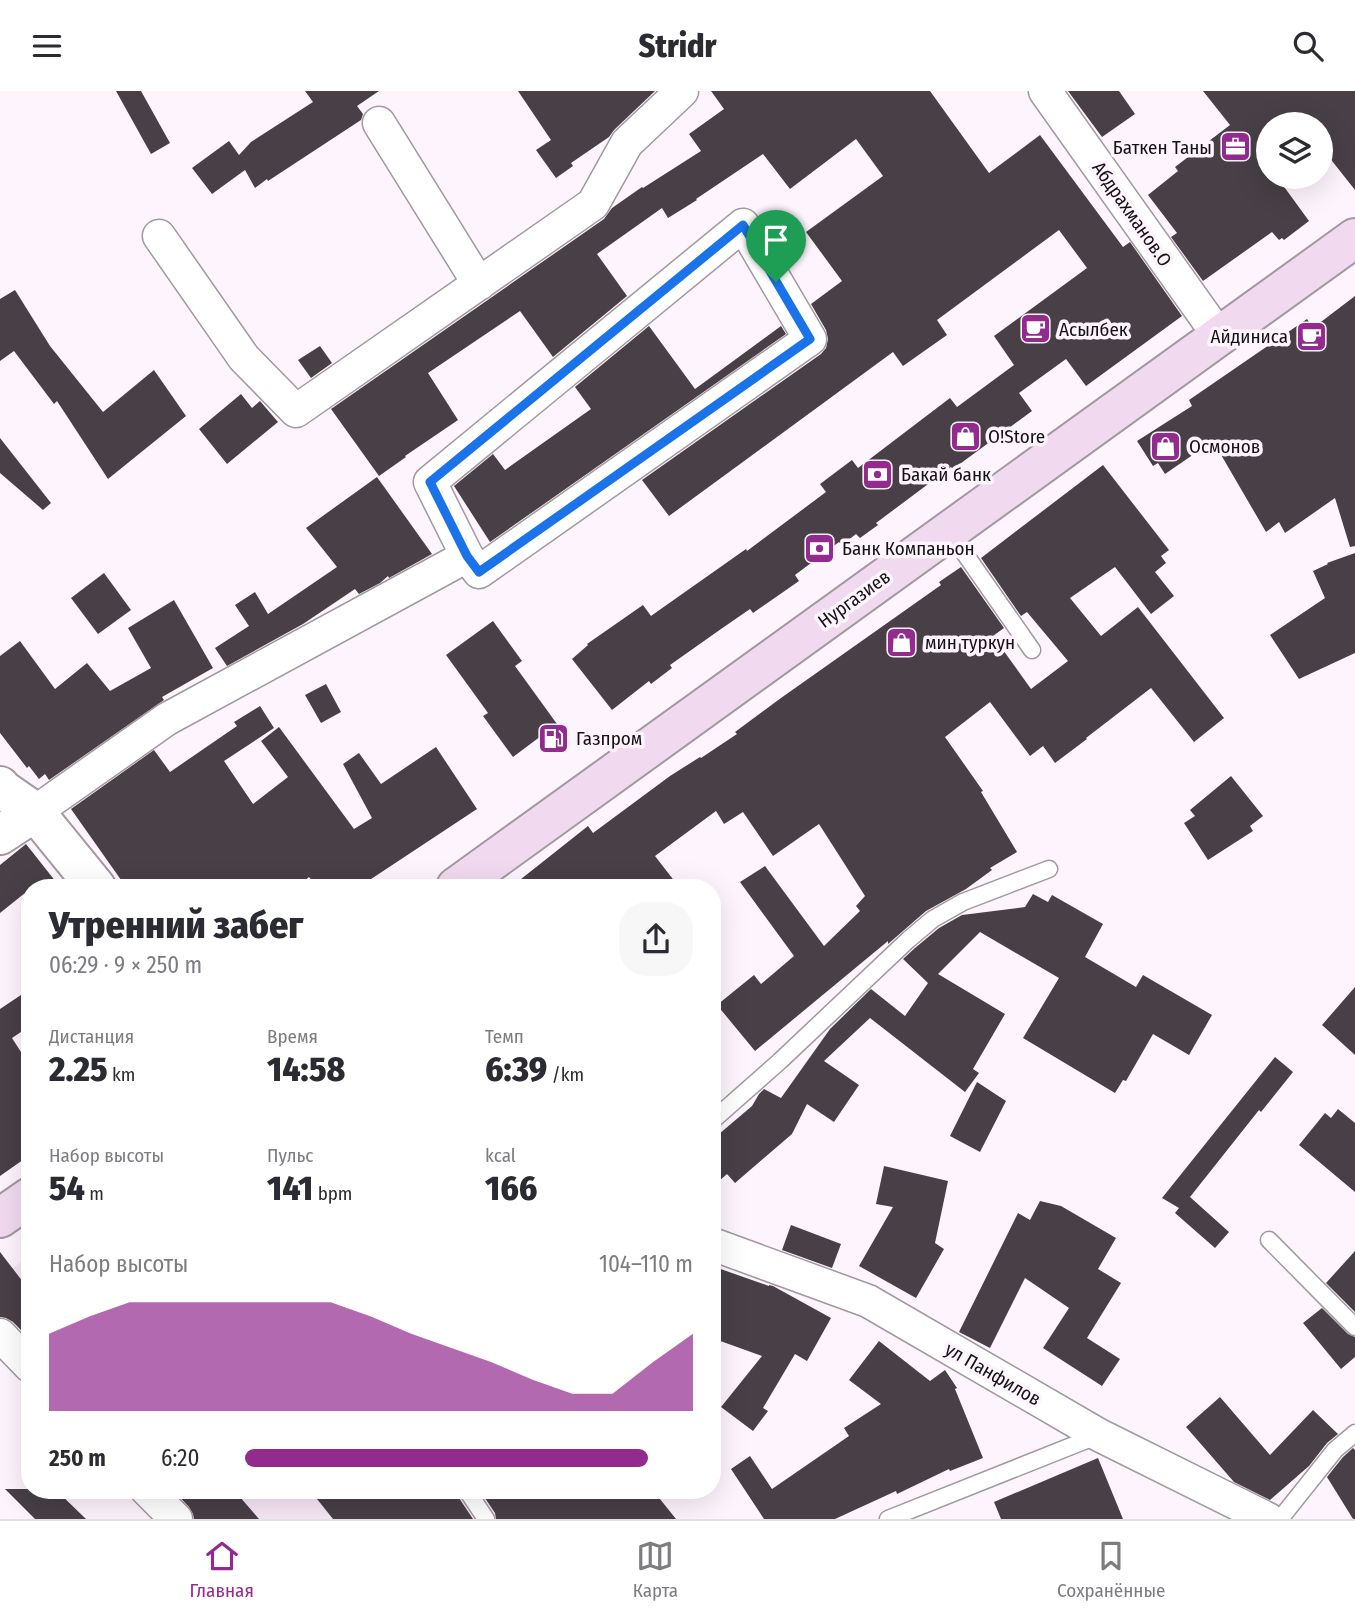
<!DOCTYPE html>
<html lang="ru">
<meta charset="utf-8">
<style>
:root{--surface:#fff;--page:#f7f7f7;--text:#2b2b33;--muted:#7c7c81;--line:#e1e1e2;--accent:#932b8f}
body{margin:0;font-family:"Fira Sans Condensed",sans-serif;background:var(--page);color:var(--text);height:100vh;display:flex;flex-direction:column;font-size:26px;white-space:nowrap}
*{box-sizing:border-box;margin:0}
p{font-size:23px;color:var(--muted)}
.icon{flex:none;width:38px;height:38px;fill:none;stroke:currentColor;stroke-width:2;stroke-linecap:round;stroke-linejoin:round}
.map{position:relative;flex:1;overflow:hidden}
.details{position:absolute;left:21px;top:788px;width:700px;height:620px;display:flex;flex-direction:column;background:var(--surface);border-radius:28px;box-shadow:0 7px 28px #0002}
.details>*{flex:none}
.fabs{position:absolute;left:1256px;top:21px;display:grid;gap:14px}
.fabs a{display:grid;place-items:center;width:77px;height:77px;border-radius:50%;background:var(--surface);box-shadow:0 7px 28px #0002;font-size:35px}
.pin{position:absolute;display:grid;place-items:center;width:60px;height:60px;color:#fff;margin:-72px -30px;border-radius:50% 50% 50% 0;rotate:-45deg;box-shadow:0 0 7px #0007}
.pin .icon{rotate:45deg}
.round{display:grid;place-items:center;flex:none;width:74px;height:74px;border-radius:28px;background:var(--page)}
.head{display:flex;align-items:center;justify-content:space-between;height:119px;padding:0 28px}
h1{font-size:38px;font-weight:800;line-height:52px}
.figures{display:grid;grid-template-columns:repeat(3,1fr);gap:10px;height:119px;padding:7px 28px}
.figures div{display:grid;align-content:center}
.figures b{font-size:35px;font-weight:800}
.figures small{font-size:19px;font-weight:400}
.figures p{font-size:19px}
.chart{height:196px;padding:14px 28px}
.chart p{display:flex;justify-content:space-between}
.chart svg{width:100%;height:126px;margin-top:7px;fill:var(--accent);opacity:.7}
ul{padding:0 28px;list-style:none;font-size:23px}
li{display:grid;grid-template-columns:112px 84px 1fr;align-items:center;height:52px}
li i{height:18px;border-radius:9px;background:var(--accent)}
header{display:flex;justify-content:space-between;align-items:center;height:91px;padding:0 28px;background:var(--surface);font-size:32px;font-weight:800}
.menu{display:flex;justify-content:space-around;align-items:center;height:98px;border-top:2px solid var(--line);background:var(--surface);font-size:19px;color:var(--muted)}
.menu a{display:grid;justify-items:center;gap:4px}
.menu .selected{color:var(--accent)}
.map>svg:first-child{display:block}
</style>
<header><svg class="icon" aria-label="menu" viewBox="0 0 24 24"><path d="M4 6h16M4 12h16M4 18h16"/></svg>Stridr<svg class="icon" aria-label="search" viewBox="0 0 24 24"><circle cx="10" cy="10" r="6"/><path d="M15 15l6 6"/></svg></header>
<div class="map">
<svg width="1355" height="1428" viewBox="0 0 1355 1428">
<rect width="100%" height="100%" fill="#fef4fd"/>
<path fill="#f8e7f6" d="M 30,1166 L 30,1238 L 0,1206 L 0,1184 Z
M 178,1398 L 505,1398 L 523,1428 L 206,1428 Z"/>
<path fill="#483f47" d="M 116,0 L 141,0 L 170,52 L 151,63 Z
M 305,0 L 379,0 L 357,15 L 363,23 L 361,29 L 268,90 L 267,88 L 255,97 L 245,79 L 212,103 L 192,77 L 229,50 L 239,64 L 251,51 L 313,11 Z
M 518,0 L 655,0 L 614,39 L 609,46 L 571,72 L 573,75 L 556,87 L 536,59 L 551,49 Z
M 711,0 L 930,0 L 989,82 L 1040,44 L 1123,156 L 1130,151 L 1182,225 L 1086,295 L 1066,268 L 1019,302 L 1032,320 L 953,378 L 951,376 L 876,432 L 878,434 L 860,447 L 856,443 L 842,454 L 839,451 L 795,484 L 799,490 L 753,522 L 750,518 L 721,538 L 670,574 L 672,577 L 651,593 L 649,590 L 612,619 L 572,568 L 588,554 L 587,553 L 643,514 L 651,525 L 658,520 L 746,458 L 747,460 L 826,401 L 820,393 L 852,369 L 858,377 L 950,307 L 957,316 L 1014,274 L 994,245 L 1087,177 L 1059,139 L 937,229 L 947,244 L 903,275 L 893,261 L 669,425 L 642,389 L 821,263 L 826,257 L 828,248 L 826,239 L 811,213 L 842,190 L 806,141 L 883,85 L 856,48 L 790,98 L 763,63 L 696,108 L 697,109 L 668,127 L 662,117 L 597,163 L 627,205 L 553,266 L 520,220 L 428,282 L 458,329 L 405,365 L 406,366 L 379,385 L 331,318 L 604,128 L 612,117 L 642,96 L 643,97 L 701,60 L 689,43 L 724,18 Z
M 1068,0 L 1119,0 L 1135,23 L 1102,46 Z
M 1203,0 L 1355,0 L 1355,99 L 1321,56 L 1321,33 L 1269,33 L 1269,86 L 1277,86 L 1309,130 L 1284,149 L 1282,147 L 1279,149 L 1272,141 L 1203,190 L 1171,146 L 1177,142 L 1148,104 L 1178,80 L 1175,76 L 1230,34 Z
M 15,199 L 50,255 L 103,321 L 154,279 L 186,325 L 108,388 L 57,310 L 54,313 L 14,260 L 0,270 L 0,208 Z
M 1355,205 L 1355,455 L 1350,456 L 1335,407 L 1285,442 L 1279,431 L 1266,441 L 1213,350 L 1165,383 L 1158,372 L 1153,375 L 1137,350 L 1192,315 L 1189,309 L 1307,228 L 1313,237 Z
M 649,235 L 695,298 L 781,235 L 786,243 L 490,451 L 454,395 L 493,363 L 505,379 L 591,318 L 575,296 Z
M 320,255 L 332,272 L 311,287 L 298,269 Z
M 241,303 L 252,317 L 260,310 L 278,331 L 227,373 L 199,338 Z
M 0,347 L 51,412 L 43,419 L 0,382 Z
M 1103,374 L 1169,459 L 1161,465 L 1166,472 L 1155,481 L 1174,505 L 1151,523 L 1115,476 L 1070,507 L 1101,545 L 1138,516 L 1224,627 L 1194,651 L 1151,597 L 1086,647 L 1087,648 L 1055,672 L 1043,655 L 1030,665 L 990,611 L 945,646 L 983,700 L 981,701 L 1017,761 L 990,777 L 992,779 L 966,798 L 926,820 L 888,853 L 888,850 L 755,960 L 717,914 L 754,884 L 761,893 L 794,865 L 740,791 L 765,775 L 824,855 L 860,820 L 856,815 L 865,805 L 819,733 L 773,765 L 743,721 L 724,733 L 716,720 L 655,765 L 679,796 L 511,796 L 588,735 L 593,742 L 670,685 L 700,666 L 701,667 L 737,643 L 735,641 L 781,607 L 941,494 L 939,491 L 961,476 L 1004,537 L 993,545 L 1031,598 L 1068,570 L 1027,521 L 1021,525 L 981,467 Z
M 377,386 L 432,463 L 389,487 L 388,485 L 380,492 L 359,503 L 355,498 L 303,533 L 227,575 L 215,557 L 249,535 L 235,514 L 255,501 L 268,523 L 337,476 L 306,437 Z
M 1355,462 L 1355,562 L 1299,588 L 1270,544 L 1325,507 L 1313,480 L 1328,473 L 1327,472 Z
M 104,482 L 131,519 L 98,543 L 71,507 Z
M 174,509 L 213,577 L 162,606 L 164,609 L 49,689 L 45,683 L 39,688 L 29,675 L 27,677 L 0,642 L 0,565 L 20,550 L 55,598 L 87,572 L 110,600 L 151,577 L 128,537 Z
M 493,530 L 522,570 L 515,575 L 557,633 L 513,666 L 483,625 L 488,622 L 446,564 Z
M 326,593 L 341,621 L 321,632 L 305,604 Z
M 260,615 L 274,637 L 224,670 L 253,713 L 288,686 L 261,650 L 279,636 L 354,738 L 372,727 L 343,673 L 359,662 L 381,693 L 436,656 L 477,718 L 359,796 L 317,796 L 309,786 L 297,796 L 126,796 L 71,718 L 154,659 L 170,681 L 237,635 L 234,631 Z
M 1231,685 L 1263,725 L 1250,735 L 1253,740 L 1208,769 L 1184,732 L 1195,725 L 1190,719 Z
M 26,753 L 60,796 L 30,796 L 30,798 L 0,822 L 0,774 Z
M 1033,803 L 1048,811 L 1052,804 L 1103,833 L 1085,866 L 1136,896 L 1143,884 L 1212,924 L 1189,964 L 1153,943 L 1126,990 L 1123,989 L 1115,1002 L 1023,947 L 1059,887 L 980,841 L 938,883 L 1005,923 L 973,978 L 979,982 L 965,1001 L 870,927 L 824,970 L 859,994 L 834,1031 L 807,1013 L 792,1043 L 735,1092 L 727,1083 L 712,1096 L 712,1049 L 752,1015 L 759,1003 L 764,998 L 781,1007 L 830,938 L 871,898 L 905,925 L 928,892 L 903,868 L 915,857 L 939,837 L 962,824 L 1025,816 Z
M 1355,896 L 1355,964 L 1322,934 Z
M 30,898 L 30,935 L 12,947 L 30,975 L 30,1064 L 0,1085 L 0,918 Z
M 1275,966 L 1293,981 L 1261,1021 L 1259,1019 L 1190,1106 L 1229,1141 L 1215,1157 L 1175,1122 L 1179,1117 L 1162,1107 Z
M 977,991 L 1006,1010 L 980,1061 L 950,1045 Z
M 1338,1018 L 1355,1032 L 1355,1101 L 1299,1054 L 1325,1022 L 1331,1027 Z
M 884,1075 L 948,1090 L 935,1152 L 944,1158 L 916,1207 L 859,1175 L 893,1116 L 876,1113 Z
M 1040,1110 L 1061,1115 L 1116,1147 L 1098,1178 L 1121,1192 L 1087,1247 L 1120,1268 L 1102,1295 L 1043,1257 L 1069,1217 L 1025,1187 L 990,1257 L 959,1241 L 1018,1122 L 1030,1129 Z
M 791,1134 L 841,1153 L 832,1177 L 782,1159 Z
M 1355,1160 L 1355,1221 L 1326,1192 Z
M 0,1161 L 30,1200 L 30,1234 L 22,1240 L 13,1231 L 6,1227 L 0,1226 Z
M 712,1175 L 769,1195 L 769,1194 L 773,1195 L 831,1227 L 807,1270 L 795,1263 L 763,1317 L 768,1320 L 753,1340 L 721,1316 L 762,1265 L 712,1247 Z
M 1322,1217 L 1348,1243 L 1355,1246 L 1355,1266 L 1341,1278 L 1303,1232 Z
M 879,1250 L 930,1290 L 945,1279 L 957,1297 L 955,1298 L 983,1367 L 950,1380 L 949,1378 L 897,1403 L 896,1400 L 835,1428 L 764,1428 L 731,1378 L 750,1365 L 772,1398 L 849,1345 L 844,1337 L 881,1313 L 849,1289 Z
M 1220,1306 L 1270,1364 L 1313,1319 L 1338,1343 L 1327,1352 L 1309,1375 L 1270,1409 L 1234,1391 L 1186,1336 Z
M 1353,1357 L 1355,1359 L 1355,1428 L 1353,1428 L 1327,1386 L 1343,1366 Z
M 1098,1367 L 1123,1428 L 1001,1428 L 994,1411 Z
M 5,1398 L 55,1398 L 86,1428 L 35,1428 Z
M 172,1398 L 233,1398 L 259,1428 L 194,1428 L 193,1423 L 189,1416 Z
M 309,1398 L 456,1398 L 457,1404 L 473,1428 L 333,1428 Z
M 479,1398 L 652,1398 L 676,1428 L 496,1428 L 495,1422 Z"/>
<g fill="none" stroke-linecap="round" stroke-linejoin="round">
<defs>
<path id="service" d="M 949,440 L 1032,559
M 712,1030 L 780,970 L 908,849 L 933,828 L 963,811 L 1049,778
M 1269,1149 L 1355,1236
M 466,1398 L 486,1428
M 888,1428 L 1099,1344
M 1280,1428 L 1335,1359 L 1355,1342"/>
<path id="minor" d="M 1045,0 L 1219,245
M 379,32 L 479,193
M 159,145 L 244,267 L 296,320 L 593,113 L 627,52 L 682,0
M 35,721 L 167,628 L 467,465 L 430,391 L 743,134 L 810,248 L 479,481 L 467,465
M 712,1153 L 868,1210 L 1099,1344 L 1268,1428
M 0,1244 L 30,1275
M 146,1398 L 176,1428"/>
<path id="tertiary" d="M 0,695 L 2,698 L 35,721 L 96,796
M 0,744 L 35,721"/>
<path id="secondary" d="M 456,796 L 1355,147
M 0,1127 L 30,1106"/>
</defs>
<use href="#service" stroke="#a198a0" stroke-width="19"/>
<use href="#minor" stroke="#a198a0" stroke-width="35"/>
<use href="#tertiary" stroke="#a198a0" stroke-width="42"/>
<use href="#secondary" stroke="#a198a0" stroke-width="42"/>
<use href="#service" stroke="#fff" stroke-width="16"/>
<use href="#minor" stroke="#fff" stroke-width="32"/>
<use href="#tertiary" stroke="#fff" stroke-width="38"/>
<use href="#secondary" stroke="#f1daf0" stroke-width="38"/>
</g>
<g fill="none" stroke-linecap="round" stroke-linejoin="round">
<defs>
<path id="route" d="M 743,134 L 810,248 L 479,481 L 467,465 L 430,391 Z"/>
</defs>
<use href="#route" stroke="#fff" stroke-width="14"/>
<use href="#route" stroke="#1a73e8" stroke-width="9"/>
</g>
<defs>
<symbol id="office-square" viewBox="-11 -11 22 22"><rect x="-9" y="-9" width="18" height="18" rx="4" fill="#932b8f" stroke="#fef4fd"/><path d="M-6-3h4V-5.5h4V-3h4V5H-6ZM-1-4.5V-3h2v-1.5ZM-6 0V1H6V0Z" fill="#fff"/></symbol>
<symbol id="cafe-square" viewBox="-11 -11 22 22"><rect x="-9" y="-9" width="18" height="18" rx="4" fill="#932b8f" stroke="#fef4fd"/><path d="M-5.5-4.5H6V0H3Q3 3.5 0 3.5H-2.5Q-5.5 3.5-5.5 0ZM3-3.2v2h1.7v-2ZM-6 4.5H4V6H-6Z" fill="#fff"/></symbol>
<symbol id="shop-square" viewBox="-11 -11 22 22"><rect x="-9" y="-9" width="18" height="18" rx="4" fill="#932b8f" stroke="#fef4fd"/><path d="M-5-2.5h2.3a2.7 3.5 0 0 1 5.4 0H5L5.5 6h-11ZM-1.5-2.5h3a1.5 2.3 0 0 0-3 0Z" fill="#fff"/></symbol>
<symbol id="bank-square" viewBox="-11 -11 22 22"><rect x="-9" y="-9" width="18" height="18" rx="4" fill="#932b8f" stroke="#fef4fd"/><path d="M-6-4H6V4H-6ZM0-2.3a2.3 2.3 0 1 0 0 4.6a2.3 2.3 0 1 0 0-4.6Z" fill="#fff"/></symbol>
<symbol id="fuel-square" viewBox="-11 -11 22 22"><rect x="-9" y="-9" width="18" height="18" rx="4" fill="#932b8f" stroke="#fef4fd"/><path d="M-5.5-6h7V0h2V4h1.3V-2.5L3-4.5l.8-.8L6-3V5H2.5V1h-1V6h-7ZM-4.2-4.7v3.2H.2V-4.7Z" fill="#fff"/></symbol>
</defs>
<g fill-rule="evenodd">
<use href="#office-square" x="1218" y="38" width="35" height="35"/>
<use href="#cafe-square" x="1018" y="220" width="35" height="35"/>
<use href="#cafe-square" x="1294" y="228" width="35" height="35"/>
<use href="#shop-square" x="948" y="328" width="35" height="35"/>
<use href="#shop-square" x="1148" y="338" width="35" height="35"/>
<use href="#bank-square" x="860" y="366" width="35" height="35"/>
<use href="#bank-square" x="802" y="440" width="35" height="35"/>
<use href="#shop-square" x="884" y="534" width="35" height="35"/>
<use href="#fuel-square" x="536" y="630" width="35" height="35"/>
</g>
<g text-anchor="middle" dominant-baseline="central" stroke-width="7" stroke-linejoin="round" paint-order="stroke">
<g font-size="19" fill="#151215" stroke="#fef4fd" text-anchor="start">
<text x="1212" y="56" text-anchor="end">Баткен Таны</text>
<text x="1059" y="238">Асылбек</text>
<text x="1288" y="245" text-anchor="end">Айдиниса</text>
<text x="988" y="345">O!Store</text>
<text x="1189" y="355">Осмонов</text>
<text x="901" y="383">Бакай банк</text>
<text x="842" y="457">Банк Компаньон</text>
<text x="925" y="551">мин туркун</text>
<text x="576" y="647">Газпром</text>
</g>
<g font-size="19" fill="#151215" stroke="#fef4fd">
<text transform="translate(1132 123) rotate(55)">Абдрахманов.О</text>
<text transform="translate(854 508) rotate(-36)">Нургазиев</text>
<text transform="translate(993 1283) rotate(30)">ул Панфилов</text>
</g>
</g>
</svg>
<div class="fabs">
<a><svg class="icon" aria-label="layers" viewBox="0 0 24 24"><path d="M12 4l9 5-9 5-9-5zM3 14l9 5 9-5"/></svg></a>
</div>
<div class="pin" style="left:776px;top:191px;background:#1e9e55"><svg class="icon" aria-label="arrive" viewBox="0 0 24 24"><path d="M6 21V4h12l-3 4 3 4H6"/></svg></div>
<section class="details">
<div class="head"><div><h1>Утренний забег</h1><p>06:29 · 9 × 250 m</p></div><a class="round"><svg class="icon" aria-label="share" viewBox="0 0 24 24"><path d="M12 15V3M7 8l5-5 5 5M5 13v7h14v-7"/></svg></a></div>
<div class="figures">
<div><p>Дистанция</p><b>2.25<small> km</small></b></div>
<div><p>Время</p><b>14:58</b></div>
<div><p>Темп</p><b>6:39<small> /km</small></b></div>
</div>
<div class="figures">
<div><p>Набор высоты</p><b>54<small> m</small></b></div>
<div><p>Пульс</p><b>141<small> bpm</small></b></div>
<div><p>kcal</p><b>166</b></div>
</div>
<div class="chart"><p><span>Набор высоты</span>104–110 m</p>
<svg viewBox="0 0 160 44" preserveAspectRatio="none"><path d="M0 44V17L10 11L20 6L30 6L40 6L50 6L60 6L70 6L80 11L90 17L100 22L110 27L120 33L130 38L140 38L150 27L160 17V44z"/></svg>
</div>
<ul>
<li><b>250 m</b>6:20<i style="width:90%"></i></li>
</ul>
</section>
</div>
<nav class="menu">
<a class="selected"><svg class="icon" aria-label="home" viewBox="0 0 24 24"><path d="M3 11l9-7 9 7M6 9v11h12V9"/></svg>Главная</a>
<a><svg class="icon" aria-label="map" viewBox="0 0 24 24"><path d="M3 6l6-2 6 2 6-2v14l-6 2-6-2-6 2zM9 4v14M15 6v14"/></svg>Карта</a>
<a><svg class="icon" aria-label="saved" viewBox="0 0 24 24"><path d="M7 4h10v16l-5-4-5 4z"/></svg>Сохранённые</a>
</nav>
